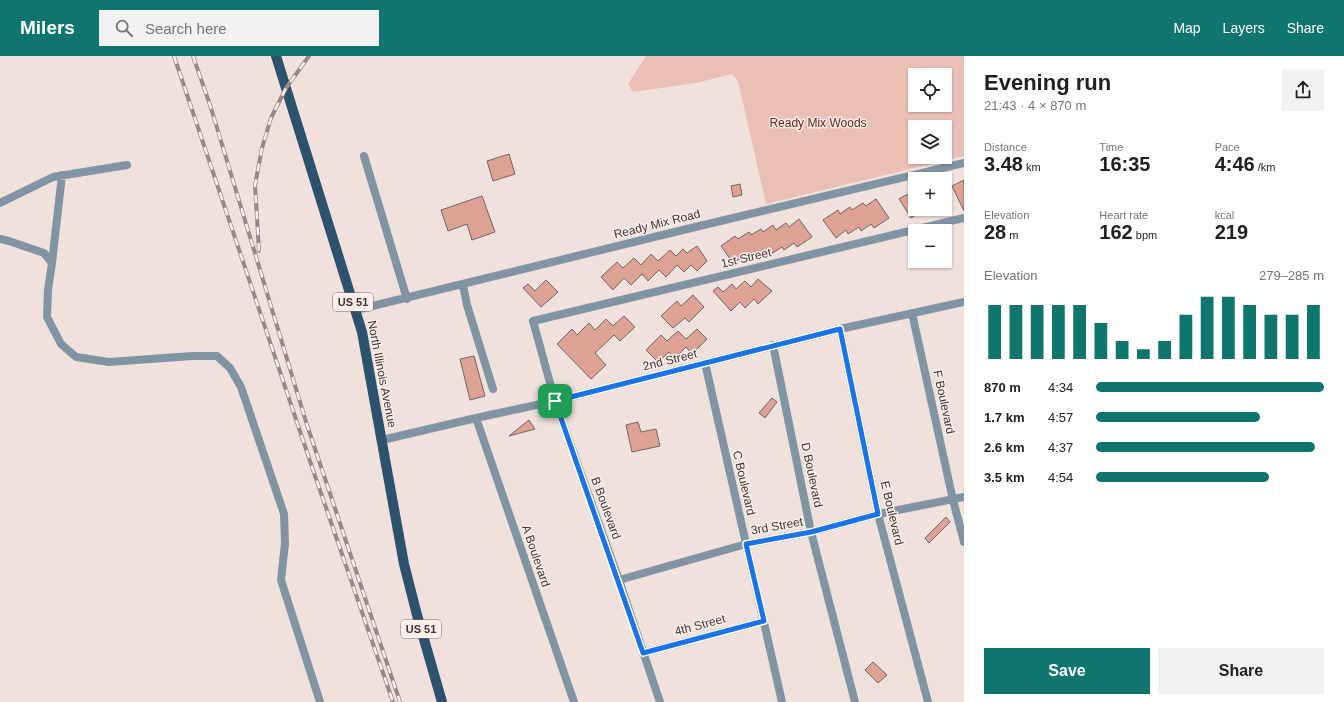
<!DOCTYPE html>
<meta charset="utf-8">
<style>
:root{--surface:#fff;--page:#f2f2f2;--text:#202124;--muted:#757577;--accent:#0f766e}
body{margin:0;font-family:Helvetica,sans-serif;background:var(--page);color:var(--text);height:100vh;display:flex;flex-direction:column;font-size:15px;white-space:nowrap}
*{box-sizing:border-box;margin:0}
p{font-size:13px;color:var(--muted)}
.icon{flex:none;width:22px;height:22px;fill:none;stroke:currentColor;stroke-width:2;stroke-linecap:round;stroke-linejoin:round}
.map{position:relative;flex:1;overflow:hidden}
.drawer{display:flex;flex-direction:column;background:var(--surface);width:380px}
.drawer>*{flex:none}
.controls{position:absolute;left:908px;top:12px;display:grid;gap:8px}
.controls a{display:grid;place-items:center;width:44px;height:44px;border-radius:0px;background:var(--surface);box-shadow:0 1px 3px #0004;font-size:20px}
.pin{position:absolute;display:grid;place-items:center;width:34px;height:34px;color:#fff;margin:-17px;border-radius:8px;box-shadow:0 2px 6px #0006}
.round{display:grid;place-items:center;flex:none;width:42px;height:42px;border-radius:0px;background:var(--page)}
.head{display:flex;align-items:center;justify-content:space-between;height:68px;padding:0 20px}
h1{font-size:22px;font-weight:600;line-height:30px}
.figures{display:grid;grid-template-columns:repeat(3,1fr);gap:6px;height:68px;padding:4px 20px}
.figures div{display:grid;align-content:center}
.figures b{font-size:20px;font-weight:600}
.figures small{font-size:11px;font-weight:400}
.figures p{font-size:11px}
.chart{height:112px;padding:8px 20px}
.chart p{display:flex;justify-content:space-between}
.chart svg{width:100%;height:72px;margin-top:4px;stroke:var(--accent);stroke-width:6}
.primary-button{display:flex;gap:8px;margin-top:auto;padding:8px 20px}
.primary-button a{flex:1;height:46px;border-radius:0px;background:var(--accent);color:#fff;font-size:16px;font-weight:600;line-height:46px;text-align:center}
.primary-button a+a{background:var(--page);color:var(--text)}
ul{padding:0 20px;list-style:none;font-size:13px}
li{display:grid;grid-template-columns:64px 48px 1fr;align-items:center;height:30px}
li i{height:10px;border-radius:5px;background:var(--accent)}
header{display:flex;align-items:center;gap:24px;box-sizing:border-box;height:56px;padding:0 20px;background:var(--accent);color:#fff}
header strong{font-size:19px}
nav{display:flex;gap:22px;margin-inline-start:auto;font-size:14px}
.search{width:280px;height:36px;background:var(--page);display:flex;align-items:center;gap:10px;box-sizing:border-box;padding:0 14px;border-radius:0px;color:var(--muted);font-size:15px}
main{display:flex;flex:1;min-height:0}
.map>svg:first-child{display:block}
</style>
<header>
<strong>Milers</strong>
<div class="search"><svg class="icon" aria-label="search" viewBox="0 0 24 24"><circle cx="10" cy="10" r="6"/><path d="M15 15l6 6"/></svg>Search here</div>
<nav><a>Map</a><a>Layers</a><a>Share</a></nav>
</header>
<main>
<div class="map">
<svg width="964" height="646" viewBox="0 0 964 646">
<rect width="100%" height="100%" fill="#f1e1dd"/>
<path fill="#eac0b6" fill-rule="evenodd" d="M 646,0 L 964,0 L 964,100 L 766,148 L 738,25 L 732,18 L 696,27 L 633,36 L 628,28 ZM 915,19 L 945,19 L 945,49 L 915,49 ZM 915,71 L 945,71 L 945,101 L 915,101 Z"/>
<path fill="#dda294" stroke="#736562" d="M 509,98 L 515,118 L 493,125 L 487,105 Z
M 964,124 L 964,155 L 952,130 Z
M 740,128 L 742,139 L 733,141 L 731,130 Z
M 915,134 L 915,153 L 925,153 L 911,162 L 899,143 Z
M 482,140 L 495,176 L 472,184 L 467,168 L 448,175 L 441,154 Z
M 876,143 L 889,162 L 874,172 L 871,168 L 861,175 L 859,171 L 848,178 L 846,174 L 836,182 L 823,164 L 838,154 L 840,158 L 850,151 L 852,154 L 863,147 L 866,150 Z
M 799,163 L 812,181 L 797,191 L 794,187 L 784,194 L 782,191 L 771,198 L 769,194 L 759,201 L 756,196 L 747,203 L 744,200 L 733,207 L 721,190 L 735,180 L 738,183 L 749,176 L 751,179 L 761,173 L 763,176 L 773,169 L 776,174 L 786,167 L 789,171 Z
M 697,190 L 707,205 L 697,215 L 691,209 L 684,216 L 677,209 L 666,221 L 659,214 L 648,225 L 642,218 L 631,229 L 624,222 L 613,234 L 601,221 L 617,206 L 623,212 L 634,202 L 641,209 L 651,198 L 658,205 L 670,194 L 676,200 L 683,193 L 687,197 Z
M 758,223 L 772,235 L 758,248 L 754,243 L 745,252 L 740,246 L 731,255 L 713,235 L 718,231 L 723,236 L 732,228 L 736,233 L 745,225 L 751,231 Z
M 546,224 L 558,236 L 541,251 L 523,232 L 528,228 L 535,235 Z
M 693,239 L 704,251 L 689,266 L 685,262 L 673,272 L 661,260 L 677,245 L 681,250 Z
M 624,260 L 635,271 L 620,285 L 614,279 L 595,297 L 606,309 L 591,323 L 557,288 L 572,273 L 577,279 L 589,267 L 595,274 L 606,263 L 613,270 Z
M 697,273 L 707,283 L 692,298 L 686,291 L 675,302 L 669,296 L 658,306 L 646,294 L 661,279 L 667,285 L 678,275 L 686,283 Z
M 474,300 L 485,340 L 470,344 L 460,303 Z
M 772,342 L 777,346 L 765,362 L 759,357 Z
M 529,364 L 535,373 L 509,380 Z
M 638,366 L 641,376 L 656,373 L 660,390 L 632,396 L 626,369 Z
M 946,461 L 950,466 L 929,487 L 925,482 Z
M 873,606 L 887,619 L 878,627 L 865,614 Z"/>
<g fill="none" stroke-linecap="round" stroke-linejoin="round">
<path stroke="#8094a4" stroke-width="8" d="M 364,100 L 407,243
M 0,147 L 53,121 L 127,109
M 0,183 L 9,185 L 44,197 L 52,207 L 48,234 L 47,261 L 61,288 L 76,301 L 109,306 L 192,300 L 217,300 L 230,312 L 241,331 L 284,458 L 285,487 L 281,524 L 320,646
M 52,207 L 62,119
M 463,229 L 467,249 L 493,333
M 356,254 L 687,173 L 964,107
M 912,257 L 953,444 L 964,486
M 840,273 L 878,458 L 928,646
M 773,289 L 811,476 L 855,646
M 705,307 L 782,646
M 476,362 L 574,646
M 382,384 L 476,362 L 555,345 L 840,273 L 964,246
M 619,524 L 746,488 L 811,476 L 878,458 L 964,441
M 643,597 L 764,565
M 660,646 L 619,524 L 555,345 L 533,265 L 964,162"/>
<path stroke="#2d526d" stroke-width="10" d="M 276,0 L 362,276 L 404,508 L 417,559 L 442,646"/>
<defs>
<path id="rail" d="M 174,0 L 312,411 L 393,646
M 193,0 L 211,52 L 307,369 L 400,646
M 259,195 L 255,129 L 262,92 L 271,62 L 286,32 L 309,0"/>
</defs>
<use href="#rail" stroke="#958a87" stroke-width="4"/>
<use href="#rail" stroke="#feeeea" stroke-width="2.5" stroke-dasharray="8" stroke-linecap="butt"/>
</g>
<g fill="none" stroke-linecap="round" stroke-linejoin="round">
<defs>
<path id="route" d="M 840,273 L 878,458 L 811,476 L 746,488 L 764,565 L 643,597 L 555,345 Z"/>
</defs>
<use href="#route" stroke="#fff" stroke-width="8"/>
<use href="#route" stroke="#1a73e8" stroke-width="5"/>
</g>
<g text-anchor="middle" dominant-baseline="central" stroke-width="3" stroke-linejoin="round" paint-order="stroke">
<g fill="#feeeea" stroke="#766c6a" stroke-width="1">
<rect x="333" y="237" width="40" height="18" rx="3"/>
<rect x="401" y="564" width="40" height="18" rx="3"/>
</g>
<g font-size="11" font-weight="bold" fill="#3b3533">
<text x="353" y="246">US 51</text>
<text x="421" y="573">US 51</text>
</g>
<g font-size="12" fill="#682313" stroke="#feeeea">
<text x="818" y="67">Ready Mix Woods</text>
</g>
<g font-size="12" fill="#3b3533" stroke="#feeeea">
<text transform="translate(657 168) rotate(-14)">Ready Mix Road</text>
<text transform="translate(746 202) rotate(-13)">1st Street</text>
<text transform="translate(670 304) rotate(-14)">2nd Street</text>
<text transform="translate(382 318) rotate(79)">North Illinois Avenue</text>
<text transform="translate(944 346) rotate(78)">F Boulevard</text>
<text transform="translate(812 419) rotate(78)">D Boulevard</text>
<text transform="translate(744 427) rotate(77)">C Boulevard</text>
<text transform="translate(606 452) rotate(70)">B Boulevard</text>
<text transform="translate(892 457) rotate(77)">E Boulevard</text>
<text transform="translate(777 470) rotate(-10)">3rd Street</text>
<text transform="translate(536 500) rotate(71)">A Boulevard</text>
<text transform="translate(700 569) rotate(-15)">4th Street</text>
</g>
</g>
</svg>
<div class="controls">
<a><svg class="icon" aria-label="locate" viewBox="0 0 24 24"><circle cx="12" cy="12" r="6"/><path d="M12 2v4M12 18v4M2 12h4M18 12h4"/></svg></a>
<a><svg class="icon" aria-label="layers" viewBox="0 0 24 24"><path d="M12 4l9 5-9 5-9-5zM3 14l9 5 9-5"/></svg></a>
<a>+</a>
<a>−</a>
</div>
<div class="pin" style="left:555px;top:345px;background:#1e9e55"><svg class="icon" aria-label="arrive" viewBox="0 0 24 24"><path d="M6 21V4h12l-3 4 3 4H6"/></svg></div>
</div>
<section class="drawer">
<div class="head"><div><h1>Evening run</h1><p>21:43 · 4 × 870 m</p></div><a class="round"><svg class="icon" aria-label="share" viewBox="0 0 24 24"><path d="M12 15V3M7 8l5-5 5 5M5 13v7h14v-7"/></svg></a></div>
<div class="figures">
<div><p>Distance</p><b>3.48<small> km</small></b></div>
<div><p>Time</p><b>16:35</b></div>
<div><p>Pace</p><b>4:46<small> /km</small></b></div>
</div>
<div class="figures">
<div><p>Elevation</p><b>28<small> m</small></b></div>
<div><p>Heart rate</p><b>162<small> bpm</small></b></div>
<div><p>kcal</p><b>219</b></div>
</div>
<div class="chart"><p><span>Elevation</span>279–285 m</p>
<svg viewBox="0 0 160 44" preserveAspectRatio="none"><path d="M5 44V11M15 44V11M25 44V11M35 44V11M45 44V11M55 44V22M65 44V33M75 44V38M85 44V33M95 44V17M105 44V6M115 44V6M125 44V11M135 44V17M145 44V17M155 44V11"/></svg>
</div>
<ul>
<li><b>870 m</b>4:34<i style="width:100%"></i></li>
<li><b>1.7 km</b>4:57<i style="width:72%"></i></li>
<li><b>2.6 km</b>4:37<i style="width:96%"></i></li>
<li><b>3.5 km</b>4:54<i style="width:76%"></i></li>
</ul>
<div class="primary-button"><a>Save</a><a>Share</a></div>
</section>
</main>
